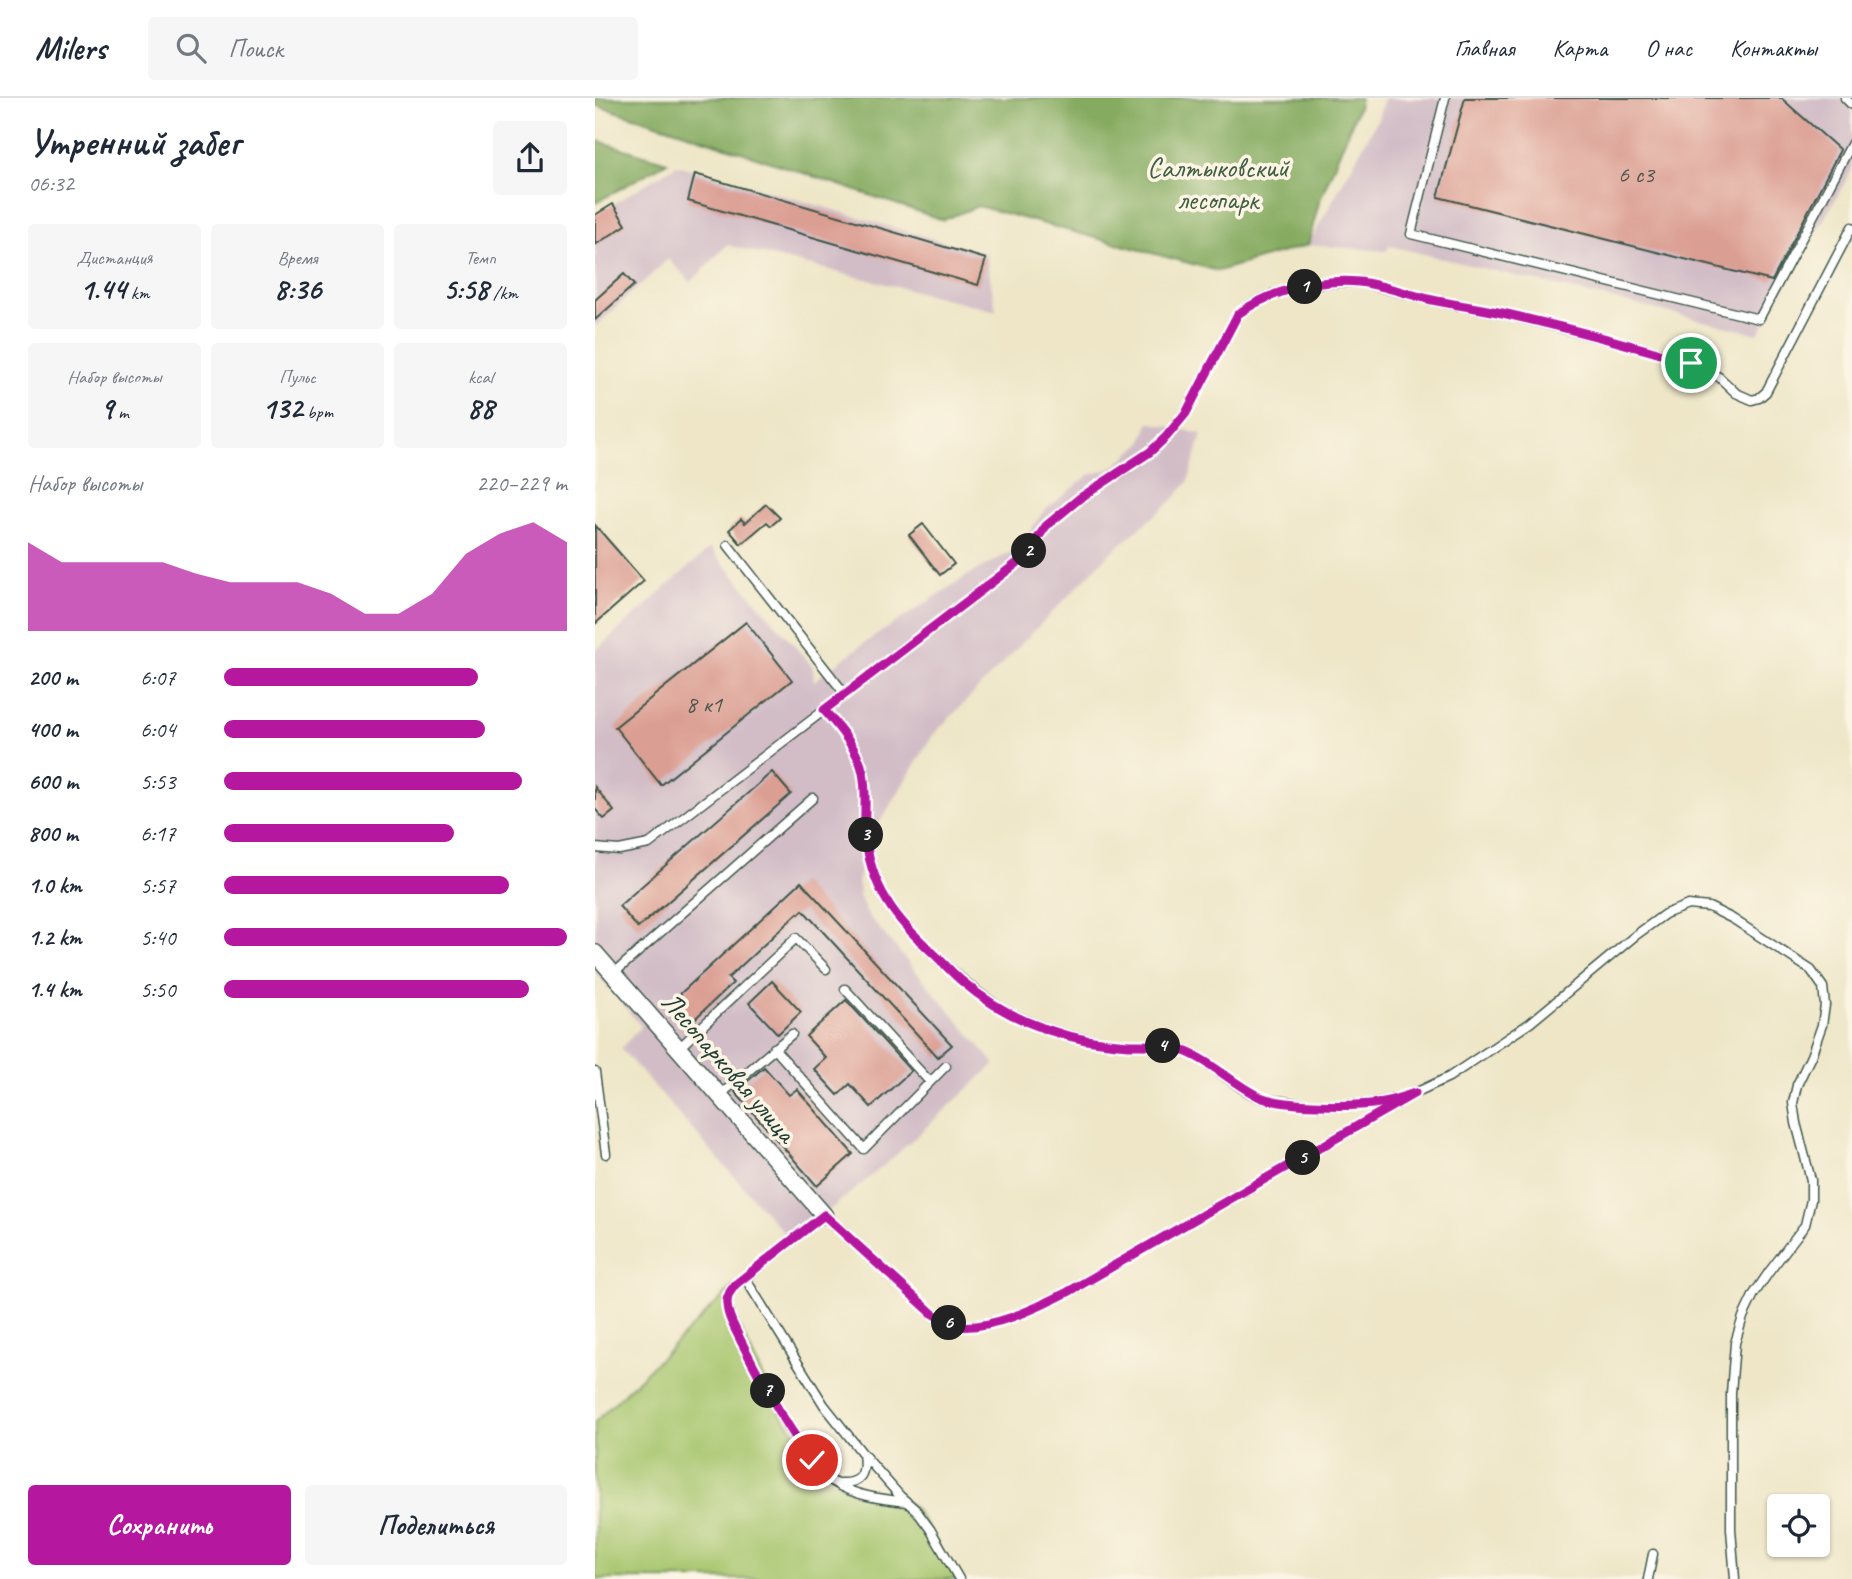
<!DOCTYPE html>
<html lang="ru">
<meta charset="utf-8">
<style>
:root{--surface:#fff;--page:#f6f6f7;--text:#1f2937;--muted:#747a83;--line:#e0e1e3;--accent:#b5179e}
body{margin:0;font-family:Caveat,sans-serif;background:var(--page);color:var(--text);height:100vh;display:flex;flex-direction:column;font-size:26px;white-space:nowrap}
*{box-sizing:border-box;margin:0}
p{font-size:23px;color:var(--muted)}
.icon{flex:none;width:38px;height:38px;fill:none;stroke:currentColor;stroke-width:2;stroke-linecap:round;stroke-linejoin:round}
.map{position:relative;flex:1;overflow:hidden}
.side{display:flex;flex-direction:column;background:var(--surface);width:595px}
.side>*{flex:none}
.fabs{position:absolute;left:1172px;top:1396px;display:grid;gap:14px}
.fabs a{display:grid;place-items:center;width:63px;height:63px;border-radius:7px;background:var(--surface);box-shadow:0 2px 5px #0004;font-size:35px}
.pin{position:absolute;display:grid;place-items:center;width:60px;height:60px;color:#fff;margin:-30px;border:4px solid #fff;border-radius:50%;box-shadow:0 2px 7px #0007}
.km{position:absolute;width:35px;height:35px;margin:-18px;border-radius:50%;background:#222;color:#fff;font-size:19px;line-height:35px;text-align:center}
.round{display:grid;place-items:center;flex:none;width:74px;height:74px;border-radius:7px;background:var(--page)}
.headline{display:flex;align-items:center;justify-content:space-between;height:119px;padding:0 28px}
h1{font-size:38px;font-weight:600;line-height:52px}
.figures{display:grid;grid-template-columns:repeat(3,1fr);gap:10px;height:119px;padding:7px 28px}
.figures div{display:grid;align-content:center;border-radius:7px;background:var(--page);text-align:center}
.figures b{font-size:30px;font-weight:600}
.figures small{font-size:19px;font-weight:400}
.figures p{font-size:19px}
.chart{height:196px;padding:14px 28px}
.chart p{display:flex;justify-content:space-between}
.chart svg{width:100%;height:126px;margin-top:7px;fill:var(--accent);opacity:.7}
.cta{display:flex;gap:14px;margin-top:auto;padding:14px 28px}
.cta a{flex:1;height:80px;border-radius:7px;background:var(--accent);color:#fff;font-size:28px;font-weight:600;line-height:80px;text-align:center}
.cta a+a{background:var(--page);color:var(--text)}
ul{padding:0 28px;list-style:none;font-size:23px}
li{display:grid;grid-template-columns:112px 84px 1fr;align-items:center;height:52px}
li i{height:18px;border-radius:9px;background:var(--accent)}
header{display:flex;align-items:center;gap:42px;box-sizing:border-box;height:98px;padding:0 35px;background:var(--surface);border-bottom:2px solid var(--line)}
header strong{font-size:33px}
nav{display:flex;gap:38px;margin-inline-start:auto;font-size:24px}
.search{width:490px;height:63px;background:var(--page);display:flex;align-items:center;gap:18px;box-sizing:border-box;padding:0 24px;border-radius:7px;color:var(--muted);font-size:26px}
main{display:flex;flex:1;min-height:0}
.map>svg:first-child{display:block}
</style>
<header>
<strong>Milers</strong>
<div class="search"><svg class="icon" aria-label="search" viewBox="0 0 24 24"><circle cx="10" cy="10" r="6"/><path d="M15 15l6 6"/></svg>Поиск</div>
<nav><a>Главная</a><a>Карта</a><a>О нас</a><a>Контакты</a></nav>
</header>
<main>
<section class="side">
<div class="headline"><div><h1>Утренний забег</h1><p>06:32</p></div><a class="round"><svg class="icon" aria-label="share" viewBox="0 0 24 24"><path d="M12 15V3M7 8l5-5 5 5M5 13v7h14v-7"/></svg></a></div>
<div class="figures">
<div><p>Дистанция</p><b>1.44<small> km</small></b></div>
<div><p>Время</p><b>8:36</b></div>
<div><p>Темп</p><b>5:58<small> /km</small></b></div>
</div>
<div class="figures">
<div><p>Набор высоты</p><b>9<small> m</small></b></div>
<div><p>Пульс</p><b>132<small> bpm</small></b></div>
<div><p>kcal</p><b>88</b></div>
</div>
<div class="chart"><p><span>Набор высоты</span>220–229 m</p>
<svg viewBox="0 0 160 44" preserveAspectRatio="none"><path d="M0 44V13L10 20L20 20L30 20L40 20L50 24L60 27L70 27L80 27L90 31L100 38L110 38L120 31L130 17L140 10L150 6L160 13V44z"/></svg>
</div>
<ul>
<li><b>200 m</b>6:07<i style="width:74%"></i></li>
<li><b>400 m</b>6:04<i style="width:76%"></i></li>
<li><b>600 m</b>5:53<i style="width:87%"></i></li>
<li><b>800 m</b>6:17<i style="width:67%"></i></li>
<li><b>1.0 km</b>5:57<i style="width:83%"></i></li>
<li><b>1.2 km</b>5:40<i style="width:100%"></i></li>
<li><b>1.4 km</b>5:50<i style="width:89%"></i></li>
</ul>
<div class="cta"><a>Сохранить</a><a>Поделиться</a></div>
</section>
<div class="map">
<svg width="1257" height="1481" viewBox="0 0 1257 1481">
<rect width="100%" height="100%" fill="#fcf5e5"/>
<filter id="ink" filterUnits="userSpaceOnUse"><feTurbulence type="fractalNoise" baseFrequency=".0143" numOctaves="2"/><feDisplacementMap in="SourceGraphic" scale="14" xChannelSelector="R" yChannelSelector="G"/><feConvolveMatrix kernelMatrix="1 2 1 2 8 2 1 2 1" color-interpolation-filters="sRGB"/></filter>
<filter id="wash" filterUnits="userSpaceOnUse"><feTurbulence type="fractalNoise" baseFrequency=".00686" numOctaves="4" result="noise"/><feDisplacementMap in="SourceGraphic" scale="28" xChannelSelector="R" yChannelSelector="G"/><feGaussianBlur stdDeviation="1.57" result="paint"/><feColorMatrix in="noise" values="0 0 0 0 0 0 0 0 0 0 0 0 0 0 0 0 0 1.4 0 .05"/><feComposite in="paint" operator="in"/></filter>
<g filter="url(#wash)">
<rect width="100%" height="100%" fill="#eee6c7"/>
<path fill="#d2bdc7" d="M 789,0 L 1257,0 L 1257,72 L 1163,236 L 795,148 L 791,153 L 713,147 L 783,21 Z
M 82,67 L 391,156 L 401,213 L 132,147 L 96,184 L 73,161 L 0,229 L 0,117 Z
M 554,324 L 607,336 L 593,384 L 579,401 L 512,458 L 338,637 L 271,747 L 263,780 L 264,798 L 272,816 L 400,966 L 291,1066 L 196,1143 L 26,951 L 46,928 L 0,874 L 0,553 L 115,450 L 218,569 L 219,583 L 268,546 L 378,474 L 424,450 L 448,414 L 494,377 L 517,370 L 548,344 Z"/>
<path fill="#a7c66e" stroke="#638251" stroke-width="2" d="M 141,1186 L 132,1204 L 184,1313 L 232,1379 L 259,1394 L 312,1404 L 321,1412 L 363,1481 L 0,1481 L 0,1324 Z"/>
<path fill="#85ab61" stroke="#52744a" stroke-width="2" d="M 0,0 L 765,0 L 763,10 L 724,104 L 713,147 L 623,173 L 383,108 L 348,122 L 78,31 L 0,7 Z
M 0,42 L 72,64 L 0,105 Z"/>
<g id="blocks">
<path fill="#db9e93" d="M 870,0 L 1186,0 L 1245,52 L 1177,183 L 843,99 Z
M 100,76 L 391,161 L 383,187 L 93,103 Z
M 18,106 L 31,127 L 0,147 L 0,117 Z
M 29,176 L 39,187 L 0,222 L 0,202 Z
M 171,406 L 185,420 L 176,428 L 172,424 L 146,446 L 134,432 L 146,421 L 150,425 Z
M 328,426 L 359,466 L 345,477 L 314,437 Z
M 0,427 L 49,483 L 0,526 Z
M 151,524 L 197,582 L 66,687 L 20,629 Z
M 177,674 L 196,696 L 43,830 L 24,808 Z
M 0,689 L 19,713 L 9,721 L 0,711 Z
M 206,784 L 357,947 L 343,959 L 208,812 L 204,816 L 203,815 L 133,880 L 138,885 L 92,928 L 72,908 Z
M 177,883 L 206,914 L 183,936 L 154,905 Z
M 251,902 L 316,973 L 276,1009 L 255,986 L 243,997 L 219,971 L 231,960 L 211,938 Z
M 169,969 L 194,997 L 202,991 L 258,1056 L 222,1088 L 140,994 Z"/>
</g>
</g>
<g filter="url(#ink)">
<use href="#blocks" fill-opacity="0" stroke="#3e564a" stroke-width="2"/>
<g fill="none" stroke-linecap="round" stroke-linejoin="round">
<defs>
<path id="lane" d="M 850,0 L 816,136 L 1164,221 L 1257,45
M 1250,0 L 1257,7
M 133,447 L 250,596
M 229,612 C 244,629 263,653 268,674 C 272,693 269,713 270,732 C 272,757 279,781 292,803 C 304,822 320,838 337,854 C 386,901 422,927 490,941 C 504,944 518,946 532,947 C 550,948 566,946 584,951 C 614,960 638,990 666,1000 C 672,1002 680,1002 687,1003 C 726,1010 769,1009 808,999
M 0,750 L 24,752 L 54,746 L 430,459 L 451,428 L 485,400 L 555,354 L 571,339 L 591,315 L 643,216 L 657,206 L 678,196 L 731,185 L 764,184 L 839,203 L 914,217 L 1050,251 L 1096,265 L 1124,279 L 1141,295 L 1157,302 L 1164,300 L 1171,294 L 1257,129
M 18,876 L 218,700
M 250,891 L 335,984
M 179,950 L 269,1051 L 351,968
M 83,951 L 201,840 L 231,871
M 0,974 L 11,1056
M 124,998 L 197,936
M 150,1180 C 141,1186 132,1192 132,1204 C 132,1225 186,1319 200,1339 C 210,1354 223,1374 238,1384 C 259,1398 286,1401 311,1404
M 245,1385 C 266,1386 271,1376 268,1356
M 364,1481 L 335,1431 L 321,1412 L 305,1398 L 268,1356 L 229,1307 L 150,1180 L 229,1117 L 338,1216 C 344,1219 351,1225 357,1227 C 391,1235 443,1209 473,1194 L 820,995 L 854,979 L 935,925 L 1041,837 L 1070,816 L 1093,807 L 1114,809 L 1138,821 L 1216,872 L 1228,889 L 1230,907 L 1227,927 L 1216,958 L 1202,987 L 1198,1005 L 1201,1025 L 1216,1082 L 1216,1102 L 1210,1127 L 1174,1174 L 1159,1196 L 1148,1219 L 1140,1245 L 1136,1295 L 1136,1431 L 1140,1481
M 1053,1481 L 1058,1456"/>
<path id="street" d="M 0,855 L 229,1117"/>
</defs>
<use href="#lane" stroke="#3e564a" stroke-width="11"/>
<use href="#street" stroke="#3e564a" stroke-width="19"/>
<use href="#lane" stroke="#fff" stroke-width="8"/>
<use href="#street" stroke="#fff" stroke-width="16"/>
</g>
</g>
<g fill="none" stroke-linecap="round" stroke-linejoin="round" filter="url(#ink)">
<defs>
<path id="route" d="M 217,1362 C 189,1325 166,1283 145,1241 C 140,1230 132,1218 132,1205 C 132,1197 136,1192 141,1186 L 229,1117 L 338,1216 C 344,1219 351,1225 357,1227 C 391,1235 444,1209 473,1194 L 820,995 C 808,999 796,1003 784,1005 C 759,1009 685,1009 663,998 C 636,985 614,961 586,952 C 568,946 552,947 534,947 C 520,946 505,944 491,942 C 446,933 403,914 368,884 C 357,875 348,864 338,855 C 321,839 304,823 292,803 C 279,782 272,758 270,733 C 269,714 272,694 268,675 C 264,653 244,629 229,612 L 430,459 L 451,428 L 485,400 L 555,354 L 571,339 L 591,315 L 643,216 C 674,193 726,180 764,184 C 789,187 817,198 842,203 C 867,208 891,211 916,217 C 976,231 1037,247 1096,265"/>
</defs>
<use href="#route" stroke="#fff" stroke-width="14"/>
<use href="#route" stroke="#b5179e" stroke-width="9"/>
</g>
<g text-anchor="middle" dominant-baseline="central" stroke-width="7" stroke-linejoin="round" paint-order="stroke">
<g font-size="24" fill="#4e554c">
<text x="1041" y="76">6 с3</text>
<text x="109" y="606">8 к1</text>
</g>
<g font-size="28" fill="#415f42" stroke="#fcf5e5">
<text x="623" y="69">Салтыковский<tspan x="623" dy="32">лесопарк</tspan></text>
</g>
<g font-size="28" fill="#1f3d34" stroke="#fcf5e5">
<text transform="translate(134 969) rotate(49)">Лесопарковая улица</text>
</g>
</g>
</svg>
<div class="fabs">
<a><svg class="icon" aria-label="locate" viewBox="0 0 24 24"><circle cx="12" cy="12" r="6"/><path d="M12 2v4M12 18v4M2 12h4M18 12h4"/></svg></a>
</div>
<div class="pin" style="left:1096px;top:265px;background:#1e9e55"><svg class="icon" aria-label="arrive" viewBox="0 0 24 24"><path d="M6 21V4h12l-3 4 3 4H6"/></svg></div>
<div class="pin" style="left:217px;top:1362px;background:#d93025"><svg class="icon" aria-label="check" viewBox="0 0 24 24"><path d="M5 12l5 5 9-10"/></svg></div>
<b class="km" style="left:710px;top:189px">1</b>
<b class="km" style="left:434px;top:453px">2</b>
<b class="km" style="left:271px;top:737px">3</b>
<b class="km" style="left:568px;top:948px">4</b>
<b class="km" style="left:708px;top:1060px">5</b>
<b class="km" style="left:354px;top:1225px">6</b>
<b class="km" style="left:173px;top:1293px">7</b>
</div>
</main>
